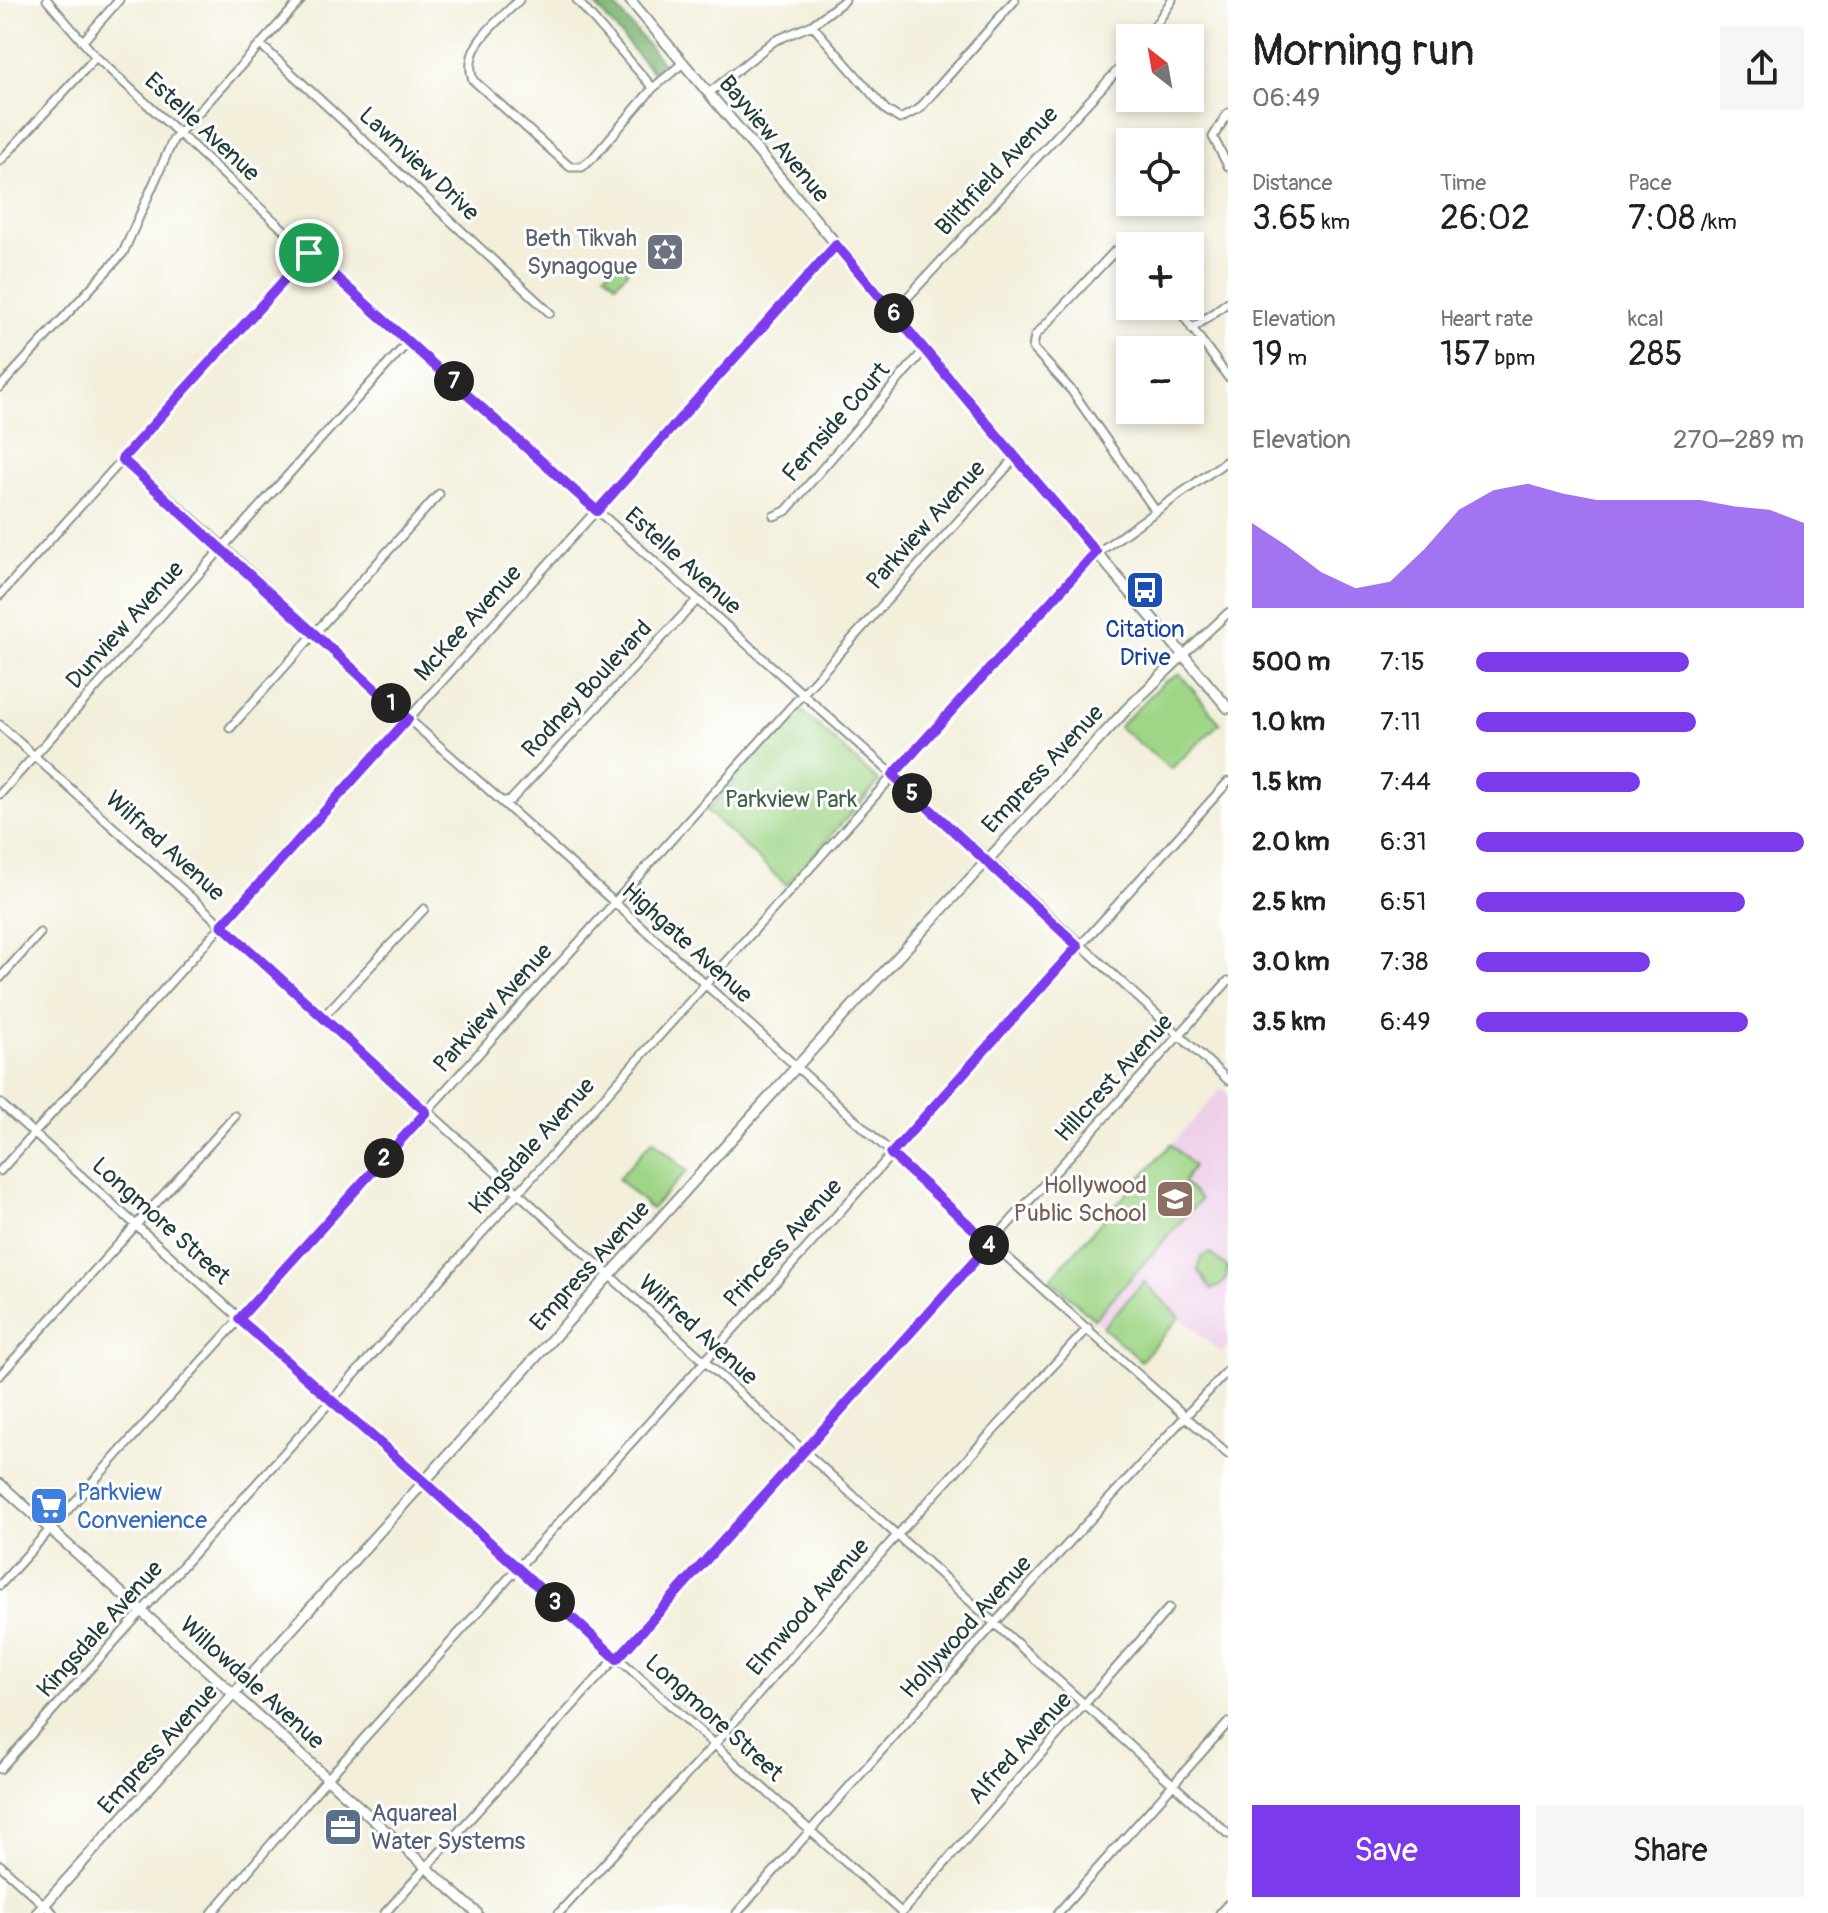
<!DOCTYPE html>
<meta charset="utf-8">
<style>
:root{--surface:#fff;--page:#f6f6f6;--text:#202124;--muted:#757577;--accent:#7c3aed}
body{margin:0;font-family:Pangolin,sans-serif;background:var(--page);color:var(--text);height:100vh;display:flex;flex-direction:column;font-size:30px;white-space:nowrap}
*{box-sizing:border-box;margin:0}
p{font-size:26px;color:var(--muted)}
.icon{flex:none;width:44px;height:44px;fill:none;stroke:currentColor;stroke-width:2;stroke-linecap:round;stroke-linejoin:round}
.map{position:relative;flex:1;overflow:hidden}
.details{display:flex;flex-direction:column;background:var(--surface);width:600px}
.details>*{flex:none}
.needle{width:52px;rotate:329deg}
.tools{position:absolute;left:1116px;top:24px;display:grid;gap:16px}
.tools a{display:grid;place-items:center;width:88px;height:88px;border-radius:0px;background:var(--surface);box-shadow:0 4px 12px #0003;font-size:40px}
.pin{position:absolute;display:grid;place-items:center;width:68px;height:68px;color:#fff;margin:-34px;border:4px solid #fff;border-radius:50%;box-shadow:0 2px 8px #0007}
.km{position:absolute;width:40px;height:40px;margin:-20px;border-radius:50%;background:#222;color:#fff;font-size:22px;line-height:40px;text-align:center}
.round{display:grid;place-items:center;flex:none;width:84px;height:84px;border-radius:0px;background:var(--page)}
.headline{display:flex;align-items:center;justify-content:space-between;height:136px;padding:0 24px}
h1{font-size:44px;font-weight:600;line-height:60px}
.stats{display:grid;grid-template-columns:repeat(3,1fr);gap:12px;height:136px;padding:8px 24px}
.stats div{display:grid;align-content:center}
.stats b{font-size:34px;font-weight:600}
.stats small{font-size:22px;font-weight:400}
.stats p{font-size:22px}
.chart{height:224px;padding:16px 24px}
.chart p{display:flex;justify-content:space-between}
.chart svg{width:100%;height:144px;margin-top:8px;fill:var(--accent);opacity:.7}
.cta{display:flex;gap:16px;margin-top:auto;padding:16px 24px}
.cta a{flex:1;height:92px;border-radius:0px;background:var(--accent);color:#fff;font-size:32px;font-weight:600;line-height:92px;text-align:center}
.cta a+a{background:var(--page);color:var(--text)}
ul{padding:0 24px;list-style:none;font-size:26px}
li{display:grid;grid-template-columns:128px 96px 1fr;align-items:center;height:60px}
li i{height:20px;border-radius:10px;background:var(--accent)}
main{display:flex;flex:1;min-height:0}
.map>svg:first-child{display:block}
</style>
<main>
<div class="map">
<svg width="1228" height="1913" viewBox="0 0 1228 1913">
<defs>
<pattern id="forest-firs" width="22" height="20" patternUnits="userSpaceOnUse" patternTransform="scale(2)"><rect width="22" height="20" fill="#7fb673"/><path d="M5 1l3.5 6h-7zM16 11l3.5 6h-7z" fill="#67955f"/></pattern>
</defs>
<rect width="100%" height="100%" fill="#fff"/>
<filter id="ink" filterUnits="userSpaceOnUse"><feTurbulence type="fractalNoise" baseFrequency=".0125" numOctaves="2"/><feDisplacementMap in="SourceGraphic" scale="16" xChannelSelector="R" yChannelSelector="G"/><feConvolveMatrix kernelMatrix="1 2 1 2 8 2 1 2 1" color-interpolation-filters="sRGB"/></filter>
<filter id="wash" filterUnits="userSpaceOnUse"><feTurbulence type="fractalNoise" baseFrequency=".006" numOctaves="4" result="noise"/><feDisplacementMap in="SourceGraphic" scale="32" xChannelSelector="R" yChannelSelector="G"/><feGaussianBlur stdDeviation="1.8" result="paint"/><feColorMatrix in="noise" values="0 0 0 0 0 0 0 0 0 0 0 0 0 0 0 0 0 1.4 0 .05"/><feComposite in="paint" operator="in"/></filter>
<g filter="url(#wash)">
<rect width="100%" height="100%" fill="#f3efdb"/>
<path fill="#eed0e8" d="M 1222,1088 L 1228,1094 L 1228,1346 L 1221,1353 L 1180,1317 L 1141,1361 L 1050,1279 Z"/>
<path fill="url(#forest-firs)" stroke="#4f7a54" stroke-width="2" d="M 591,0 L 610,0 L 667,68 L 658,74 L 653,73 Z"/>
<path fill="#9fd586" stroke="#5f895d" stroke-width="2" d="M 622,256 L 628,260 L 627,272 L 616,284 L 605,274 Z
M 1180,674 L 1220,723 L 1171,769 L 1119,727 L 1164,682 Z
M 799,708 L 879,782 L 786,885 L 707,811 Z
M 653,1140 L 687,1171 L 651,1209 L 618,1179 Z
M 1171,1144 L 1193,1166 L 1183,1183 L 1201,1199 L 1094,1319 L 1050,1279 Z
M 1210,1253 L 1227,1267 C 1228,1280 1224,1286 1211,1289 L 1198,1270 L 1202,1257 Z
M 1144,1282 L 1180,1317 L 1141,1361 L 1103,1327 Z"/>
</g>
<g filter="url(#ink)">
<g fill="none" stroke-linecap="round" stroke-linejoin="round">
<defs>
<path id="street" d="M 47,0 L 96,57 L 309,253 L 993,864 L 1228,1080
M 519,0 C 497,23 461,46 473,80 L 570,167 L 582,167 L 593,158 L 653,88 L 683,63
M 577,0 L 653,88
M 812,25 L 886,110 L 900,119 L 919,109 L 1015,0
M 1147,38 L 1172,0
M 84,40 L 119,0
M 261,45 L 550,313
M 709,93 L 774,41 L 812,25 L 845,0
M 1228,113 L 1213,137 L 1228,166
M 0,161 L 96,57
M 1130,247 L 1115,251 L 1035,336 L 1033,348 L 1072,391 L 1155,510
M 1176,306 L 1228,377
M 894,312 L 1130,57
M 1192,329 L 1228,302
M 0,387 L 123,253 L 173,140 L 301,0
M 122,459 C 221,538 309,632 404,715 C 681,958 951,1211 1228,1454
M 774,516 L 786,511 L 925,349
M 0,595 L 309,253
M 1183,655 L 1228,613
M 0,725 L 1228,1834
M 230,728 L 439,494
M 0,794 L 409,341
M 505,801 L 511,800 L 697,600
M 0,978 L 40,933
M 323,1017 L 424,909
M 0,1103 L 902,1913
M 0,1171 L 836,245
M 0,1375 L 235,1116
M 0,1585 L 1016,457
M 0,1769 L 1086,561 L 1228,460
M 0,1865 L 53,1913
M 212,1913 L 320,1787 L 1228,782
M 385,1913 L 1228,981
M 559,1913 L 715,1744 L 890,1543 L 1088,1328
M 737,1913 L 994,1624 L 1228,1370
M 901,1913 L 1169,1608
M 1058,1913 L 1228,1723
M 1220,1913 L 1228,1904"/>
<path id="secondary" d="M 630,0 L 1228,708
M 0,1484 L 477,1913
M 37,1913 L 800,1063 L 1127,709 L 1183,655"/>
</defs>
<use href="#street" stroke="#899688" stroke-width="11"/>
<use href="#secondary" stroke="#899688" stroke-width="13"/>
<use href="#street" stroke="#fff" stroke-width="7"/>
<use href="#secondary" stroke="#fff" stroke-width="9"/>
</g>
</g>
<g fill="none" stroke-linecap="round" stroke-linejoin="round" filter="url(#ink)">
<defs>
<path id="route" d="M 836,245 L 1096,552 L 893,775 L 1078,946 L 891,1154 L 990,1244 L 617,1659 L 424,1482 L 239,1319 L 426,1112 L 222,925 L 408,719 L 122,459 L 309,253 L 597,511 Z"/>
</defs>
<use href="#route" stroke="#fff" stroke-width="16"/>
<use href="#route" stroke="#7c3aed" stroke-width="10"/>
</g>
<defs>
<symbol id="synagogue-square" viewBox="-11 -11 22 22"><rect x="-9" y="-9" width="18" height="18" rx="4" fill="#6b7280" stroke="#fff"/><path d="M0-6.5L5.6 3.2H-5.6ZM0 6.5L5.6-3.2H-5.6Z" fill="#fff"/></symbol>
<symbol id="bus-square" viewBox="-11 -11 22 22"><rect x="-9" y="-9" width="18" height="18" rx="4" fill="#1a4fb4" stroke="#fff"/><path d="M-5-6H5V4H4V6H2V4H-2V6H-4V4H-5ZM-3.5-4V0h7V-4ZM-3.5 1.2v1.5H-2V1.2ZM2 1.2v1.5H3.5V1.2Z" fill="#fff"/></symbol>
<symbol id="school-square" viewBox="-11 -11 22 22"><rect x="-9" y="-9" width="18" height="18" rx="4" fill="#8d6e63" stroke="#fff"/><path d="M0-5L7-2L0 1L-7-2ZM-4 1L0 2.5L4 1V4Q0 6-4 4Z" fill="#fff"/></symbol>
<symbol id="supermarket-square" viewBox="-11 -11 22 22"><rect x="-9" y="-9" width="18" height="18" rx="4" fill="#3f7fe0" stroke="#fff"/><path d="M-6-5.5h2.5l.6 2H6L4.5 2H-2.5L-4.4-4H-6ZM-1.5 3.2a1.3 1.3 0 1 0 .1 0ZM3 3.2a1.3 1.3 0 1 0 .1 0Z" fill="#fff"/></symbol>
<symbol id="office-square" viewBox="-11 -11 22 22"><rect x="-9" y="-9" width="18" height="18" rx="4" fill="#5c6f8a" stroke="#fff"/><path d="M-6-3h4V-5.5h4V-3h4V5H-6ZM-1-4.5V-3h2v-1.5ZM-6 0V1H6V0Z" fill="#fff"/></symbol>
</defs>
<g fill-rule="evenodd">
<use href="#synagogue-square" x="643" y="230" width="44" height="44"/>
<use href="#bus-square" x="1123" y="568" width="44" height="44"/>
<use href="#school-square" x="1153" y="1177" width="44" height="44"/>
<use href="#supermarket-square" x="27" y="1484" width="44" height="44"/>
<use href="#office-square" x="321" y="1805" width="44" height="44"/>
</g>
<g text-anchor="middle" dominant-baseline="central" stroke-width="6" stroke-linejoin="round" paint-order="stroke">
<g font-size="24" fill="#1f3d34" stroke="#fff">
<text transform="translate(202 127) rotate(43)">Estelle Avenue</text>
<text transform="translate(774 139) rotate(50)">Bayview Avenue</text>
<text transform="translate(419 164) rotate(43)">Lawnview Drive</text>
<text transform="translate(997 171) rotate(-47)">Blithfield Avenue</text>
<text transform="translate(836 422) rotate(-49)">Fernside Court</text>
<text transform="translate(926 525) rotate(-48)">Parkview Avenue</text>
<text transform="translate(683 561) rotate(42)">Estelle Avenue</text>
<text transform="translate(468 623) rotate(-48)">McKee Avenue</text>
<text transform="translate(125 625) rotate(-48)">Dunview Avenue</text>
<text transform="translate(587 689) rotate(-47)">Rodney Boulevard</text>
<text transform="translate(1043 769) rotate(-47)">Empress Avenue</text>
<text transform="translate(165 846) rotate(42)">Wilfred Avenue</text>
<text transform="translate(687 943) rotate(42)">Highgate Avenue</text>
<text transform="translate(493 1008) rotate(-48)">Parkview Avenue</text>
<text transform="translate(1114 1078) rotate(-48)">Hillcrest Avenue</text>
<text transform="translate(532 1146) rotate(-48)">Kingsdale Avenue</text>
<text transform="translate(161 1221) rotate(42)">Longmore Street</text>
<text transform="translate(783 1243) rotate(-48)">Princess Avenue</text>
<text transform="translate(590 1266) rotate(-48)">Empress Avenue</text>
<text transform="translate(698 1330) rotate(42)">Wilfred Avenue</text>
<text transform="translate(808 1607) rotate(-49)">Elmwood Avenue</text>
<text transform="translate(966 1627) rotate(-48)">Hollywood Avenue</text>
<text transform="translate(100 1629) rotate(-48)">Kingsdale Avenue</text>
<text transform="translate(252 1683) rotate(42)">Willowdale Avenue</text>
<text transform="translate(714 1718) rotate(42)">Longmore Street</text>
<text transform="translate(1020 1748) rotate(-48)">Alfred Avenue</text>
<text transform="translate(158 1749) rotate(-48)">Empress Avenue</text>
</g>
<g font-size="24" fill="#5b616d" stroke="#fff" text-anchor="end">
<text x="637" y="238">Beth Tikvah<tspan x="637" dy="28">Synagogue</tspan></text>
</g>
<g font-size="24" fill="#164399" stroke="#fff">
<text x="1145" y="629">Citation<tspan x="1145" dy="28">Drive</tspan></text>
</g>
<g font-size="24" fill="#3f6348" stroke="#fff">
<text x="791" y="799">Parkview Park</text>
</g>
<g font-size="24" fill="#785e54" stroke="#fff" text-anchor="end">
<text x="1147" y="1185">Hollywood<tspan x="1147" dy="28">Public School</tspan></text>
</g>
<g font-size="24" fill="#366cbe" stroke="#fff" text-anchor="start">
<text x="77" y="1492">Parkview<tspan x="77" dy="28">Convenience</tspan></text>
</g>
<g font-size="24" fill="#4e5e75" stroke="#fff" text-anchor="start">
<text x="371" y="1813">Aquareal<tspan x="371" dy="28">Water Systems</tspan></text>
</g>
</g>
</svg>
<div class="tools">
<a><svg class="needle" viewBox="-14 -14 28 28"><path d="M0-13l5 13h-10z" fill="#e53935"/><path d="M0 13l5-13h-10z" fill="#757577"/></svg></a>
<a><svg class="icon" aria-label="locate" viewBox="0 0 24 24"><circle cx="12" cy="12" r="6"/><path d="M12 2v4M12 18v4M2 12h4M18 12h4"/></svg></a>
<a>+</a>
<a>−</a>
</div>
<div class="pin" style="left:309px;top:253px;background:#1e9e55"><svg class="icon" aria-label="arrive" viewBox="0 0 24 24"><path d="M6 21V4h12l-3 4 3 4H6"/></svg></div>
<b class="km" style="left:391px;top:703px">1</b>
<b class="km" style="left:384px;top:1158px">2</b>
<b class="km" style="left:555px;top:1602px">3</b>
<b class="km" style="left:989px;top:1245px">4</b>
<b class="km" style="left:912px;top:793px">5</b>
<b class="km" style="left:894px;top:313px">6</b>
<b class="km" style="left:454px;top:381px">7</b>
</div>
<section class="details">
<div class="headline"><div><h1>Morning run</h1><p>06:49</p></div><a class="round"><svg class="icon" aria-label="share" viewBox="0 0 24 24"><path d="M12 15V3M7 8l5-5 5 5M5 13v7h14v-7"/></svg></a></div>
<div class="stats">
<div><p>Distance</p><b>3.65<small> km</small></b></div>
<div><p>Time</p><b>26:02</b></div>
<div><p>Pace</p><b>7:08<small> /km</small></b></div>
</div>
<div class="stats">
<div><p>Elevation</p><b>19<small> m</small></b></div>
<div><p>Heart rate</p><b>157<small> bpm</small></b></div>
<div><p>kcal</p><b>285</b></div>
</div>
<div class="chart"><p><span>Elevation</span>270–289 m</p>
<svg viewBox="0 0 160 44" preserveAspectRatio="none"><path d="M0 44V18L10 25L20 33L30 38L40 36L50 26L60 14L70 8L80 6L90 9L100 11L110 11L120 11L130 11L140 13L150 14L160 18V44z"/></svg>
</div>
<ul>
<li><b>500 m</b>7:15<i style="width:65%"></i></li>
<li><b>1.0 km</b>7:11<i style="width:67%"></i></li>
<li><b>1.5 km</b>7:44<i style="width:50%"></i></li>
<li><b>2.0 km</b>6:31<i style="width:100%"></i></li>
<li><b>2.5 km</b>6:51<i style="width:82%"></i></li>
<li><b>3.0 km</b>7:38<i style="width:53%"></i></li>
<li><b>3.5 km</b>6:49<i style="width:83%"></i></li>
</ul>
<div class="cta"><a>Save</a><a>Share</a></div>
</section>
</main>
